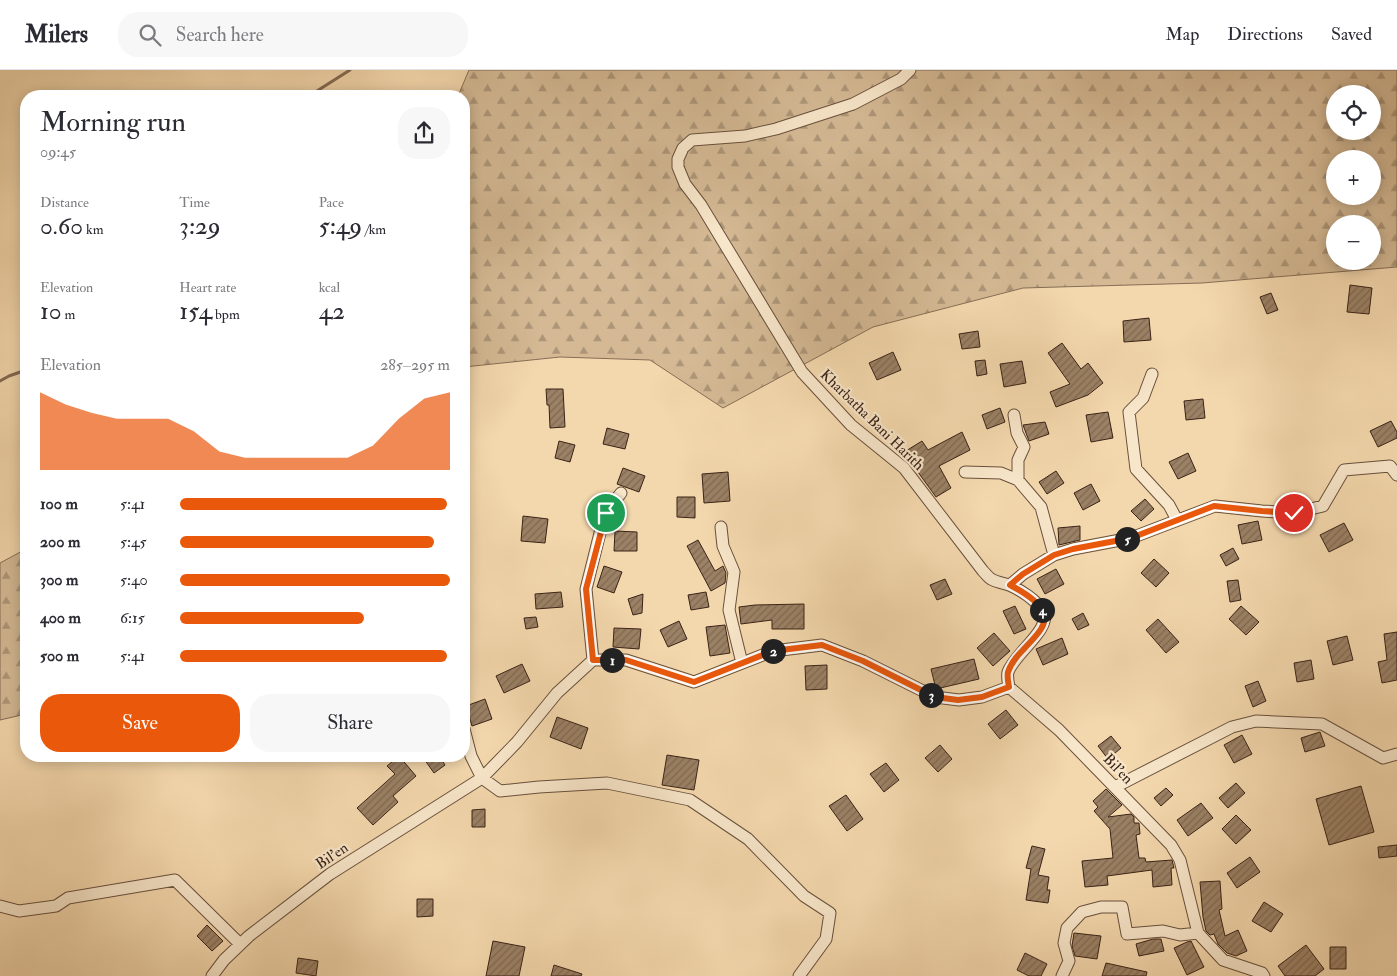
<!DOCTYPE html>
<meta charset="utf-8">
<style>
:root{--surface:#fff;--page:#f7f7f7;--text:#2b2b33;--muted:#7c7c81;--line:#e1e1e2;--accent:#ea580c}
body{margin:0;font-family:"IM FELL Double Pica",serif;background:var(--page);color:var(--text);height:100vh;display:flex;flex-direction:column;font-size:19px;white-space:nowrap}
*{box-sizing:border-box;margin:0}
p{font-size:16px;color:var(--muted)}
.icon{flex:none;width:28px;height:28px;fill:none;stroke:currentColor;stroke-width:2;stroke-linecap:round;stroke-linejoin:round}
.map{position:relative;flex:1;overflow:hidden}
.side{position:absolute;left:20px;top:20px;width:450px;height:672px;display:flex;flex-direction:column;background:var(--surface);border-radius:20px;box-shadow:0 2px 12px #0003}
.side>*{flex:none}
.tools{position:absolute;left:1326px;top:15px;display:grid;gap:10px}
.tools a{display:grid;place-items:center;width:55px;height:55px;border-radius:50%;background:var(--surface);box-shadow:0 2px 12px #0003;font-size:25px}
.pin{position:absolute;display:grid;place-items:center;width:42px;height:42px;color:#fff;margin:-21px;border:2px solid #fff;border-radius:50%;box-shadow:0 1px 5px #0007}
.km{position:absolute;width:25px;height:25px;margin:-12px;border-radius:50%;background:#222;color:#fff;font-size:14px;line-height:25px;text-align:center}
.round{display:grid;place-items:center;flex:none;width:52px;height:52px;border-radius:20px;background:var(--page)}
.overview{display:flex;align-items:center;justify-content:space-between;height:85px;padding:0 20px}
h1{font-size:28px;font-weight:600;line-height:38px}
.metrics{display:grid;grid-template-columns:repeat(3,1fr);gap:8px;height:85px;padding:5px 20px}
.metrics div{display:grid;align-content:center}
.metrics b{font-size:25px;font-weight:600}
.metrics small{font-size:14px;font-weight:400}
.metrics p{font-size:14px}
.chart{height:140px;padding:10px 20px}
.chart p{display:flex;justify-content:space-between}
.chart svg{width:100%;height:90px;margin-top:5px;fill:var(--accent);opacity:.7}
.button{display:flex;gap:10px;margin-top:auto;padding:10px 20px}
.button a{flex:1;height:58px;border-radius:20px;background:var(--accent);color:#fff;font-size:20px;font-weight:600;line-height:58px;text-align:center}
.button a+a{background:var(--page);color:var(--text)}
ul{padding:0 20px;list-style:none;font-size:16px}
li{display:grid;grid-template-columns:80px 60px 1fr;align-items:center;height:38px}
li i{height:12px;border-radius:6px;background:var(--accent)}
header{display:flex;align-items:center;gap:30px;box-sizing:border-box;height:70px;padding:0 25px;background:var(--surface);border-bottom:1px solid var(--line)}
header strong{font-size:24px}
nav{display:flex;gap:28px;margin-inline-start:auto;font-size:18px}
.search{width:350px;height:45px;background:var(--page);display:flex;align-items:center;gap:12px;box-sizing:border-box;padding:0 18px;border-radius:20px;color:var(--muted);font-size:19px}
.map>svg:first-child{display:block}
</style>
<header>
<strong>Milers</strong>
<div class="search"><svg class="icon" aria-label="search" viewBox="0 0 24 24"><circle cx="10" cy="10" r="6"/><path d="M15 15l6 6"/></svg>Search here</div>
<nav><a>Map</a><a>Directions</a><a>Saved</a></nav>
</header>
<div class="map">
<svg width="1397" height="906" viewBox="0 0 1397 906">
<defs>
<pattern id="forest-firs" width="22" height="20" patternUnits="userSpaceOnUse" patternTransform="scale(1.25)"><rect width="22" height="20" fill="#d4b994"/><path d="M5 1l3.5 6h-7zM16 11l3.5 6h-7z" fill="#ad9678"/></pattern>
<pattern id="building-hatch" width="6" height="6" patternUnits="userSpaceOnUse" patternTransform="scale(1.25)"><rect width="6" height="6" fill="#9b8165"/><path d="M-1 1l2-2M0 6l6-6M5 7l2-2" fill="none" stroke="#7f6952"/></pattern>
</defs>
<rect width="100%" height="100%" fill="#f4d8ad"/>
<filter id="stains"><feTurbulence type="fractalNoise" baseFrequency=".004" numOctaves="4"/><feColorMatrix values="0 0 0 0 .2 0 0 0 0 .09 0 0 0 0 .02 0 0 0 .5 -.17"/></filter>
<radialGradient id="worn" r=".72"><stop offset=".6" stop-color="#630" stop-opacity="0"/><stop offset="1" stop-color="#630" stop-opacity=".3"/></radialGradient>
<path fill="url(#forest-firs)" stroke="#876e56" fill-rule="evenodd" d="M 469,0 L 1397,0 L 1397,197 L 1202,213 L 1023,218 L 873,257 L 723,338 L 650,290 L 560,287 L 464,297 L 464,26 L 458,26 ZM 1335,24 L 1372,24 L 1372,61 L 1335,61 ZM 1335,89 L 1372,89 L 1372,126 L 1335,126 ZM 1335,154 L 1372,154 L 1372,191 L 1335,191 Z
M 26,479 L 26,644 L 0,650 L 0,493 Z"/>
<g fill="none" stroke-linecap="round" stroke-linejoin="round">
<path stroke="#846a52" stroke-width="3" d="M 309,26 L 350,0
M 0,311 L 9,306 L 26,300"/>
</g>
<path fill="url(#building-hatch)" stroke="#3a2317" d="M 1350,215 L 1372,218 L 1369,244 L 1347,242 Z
M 1271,223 L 1278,240 L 1267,244 L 1260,227 Z
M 1149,248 L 1151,270 L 1124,272 L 1123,251 Z
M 978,261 L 980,277 L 962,279 L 959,264 Z
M 1062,273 L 1081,299 L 1088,293 L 1103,313 L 1088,325 L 1056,337 L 1050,322 L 1070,314 L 1048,283 Z
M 893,282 L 901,300 L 877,310 L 869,293 Z
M 985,290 L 987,304 L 977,306 L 975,291 Z
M 1022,291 L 1026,313 L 1004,317 L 1000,294 Z
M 546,319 L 563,319 L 565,357 L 550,358 L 549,335 L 547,335 Z
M 1203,329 L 1205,348 L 1186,350 L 1184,331 Z
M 1000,338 L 1005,352 L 987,359 L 982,345 Z
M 1108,342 L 1113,368 L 1091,372 L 1086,345 Z
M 1391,351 L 1397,362 L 1397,368 L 1378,377 L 1370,361 Z
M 1045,352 L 1049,364 L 1029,371 L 1023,355 Z
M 607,358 L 629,364 L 625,379 L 603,374 Z
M 962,362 L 970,380 L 939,396 L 951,418 L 936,427 L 915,398 L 901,384 L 922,371 L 928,380 Z
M 559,371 L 575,375 L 570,392 L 555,388 Z
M 1188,383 L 1196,401 L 1178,409 L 1169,392 Z
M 623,398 L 645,406 L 639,422 L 617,414 Z
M 1056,401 L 1064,413 L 1047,424 L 1039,412 Z
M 728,402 L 730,431 L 704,433 L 702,404 Z
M 1091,414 L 1100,431 L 1083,440 L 1074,423 Z
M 677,427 L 695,427 L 695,448 L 677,447 Z
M 1145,429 L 1154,439 L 1141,451 L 1131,441 Z
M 523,446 L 548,449 L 545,473 L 521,471 Z
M 1258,451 L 1262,470 L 1242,474 L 1238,455 Z
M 1344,453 L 1353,470 L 1329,482 L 1320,465 Z
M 1080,456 L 1080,470 L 1059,475 L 1058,458 Z
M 615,461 L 637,462 L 637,481 L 614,481 Z
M 698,470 L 715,501 L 723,496 L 726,503 L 725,513 L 711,521 L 687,476 Z
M 1233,478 L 1239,489 L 1226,496 L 1220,485 Z
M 1154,489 L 1169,503 L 1156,517 L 1141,503 Z
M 604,496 L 622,502 L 614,523 L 597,517 Z
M 1056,499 L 1064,514 L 1045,524 L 1037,509 Z
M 945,509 L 952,524 L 937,530 L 930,515 Z
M 1238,510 L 1241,530 L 1230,532 L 1227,511 Z
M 561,522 L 563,537 L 536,539 L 535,524 Z
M 706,522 L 709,537 L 691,540 L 688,525 Z
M 643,524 L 642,543 L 633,545 L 628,529 Z
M 804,534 L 804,559 L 772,559 L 772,550 L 741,554 L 739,537 L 755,535 Z
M 1015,536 L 1026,559 L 1014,564 L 1003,541 Z
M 1241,536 L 1259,552 L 1246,565 L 1229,549 Z
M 1083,543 L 1089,555 L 1078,560 L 1072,549 Z
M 536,547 L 538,557 L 526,559 L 524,548 Z
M 1158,549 L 1179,572 L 1166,583 L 1146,560 Z
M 679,551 L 687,569 L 668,577 L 660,560 Z
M 725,555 L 730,583 L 710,586 L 706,557 Z
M 614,558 L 641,559 L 639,579 L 613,577 Z
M 1397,562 L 1397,610 L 1382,613 L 1378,592 L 1387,590 L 1384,564 Z
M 994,563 L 1010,581 L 993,596 L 977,578 Z
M 1347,566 L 1353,590 L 1333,595 L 1327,571 Z
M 1062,568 L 1068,584 L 1043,595 L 1036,579 Z
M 974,589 L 979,609 L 936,619 L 931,599 Z
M 1311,590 L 1314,609 L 1297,612 L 1294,593 Z
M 522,594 L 530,611 L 504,623 L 496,606 Z
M 827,595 L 827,619 L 806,620 L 805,596 Z
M 1258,611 L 1266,631 L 1253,637 L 1245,616 Z
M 485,629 L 492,649 L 472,656 L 466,636 Z
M 1006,640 L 1018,655 L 1000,669 L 988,654 Z
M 557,647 L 588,658 L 581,679 L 550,667 Z
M 1320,662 L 1325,676 L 1305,682 L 1301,668 Z
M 1242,665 L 1252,684 L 1234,693 L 1224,675 Z
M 1111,666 L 1121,678 L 1108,689 L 1098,676 Z
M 940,675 L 952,689 L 938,702 L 925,688 Z
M 667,685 L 699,690 L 694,720 L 662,715 Z
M 399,686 L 416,706 L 393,726 L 398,732 L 373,755 L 357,738 L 395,704 L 387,696 Z
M 422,686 L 439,686 L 445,695 L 434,703 Z
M 886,693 L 899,710 L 884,722 L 870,704 Z
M 1236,713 L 1245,723 L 1228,738 L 1219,728 Z
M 1361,716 L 1374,762 L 1329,775 L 1316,729 Z
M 1166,718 L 1173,725 L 1161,736 L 1154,728 Z
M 1106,719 L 1122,735 L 1108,747 L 1131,744 L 1134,747 L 1134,753 L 1139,753 L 1140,764 L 1136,765 L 1139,788 L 1145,788 L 1146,792 L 1172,790 L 1174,798 L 1171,798 L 1172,815 L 1153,817 L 1152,800 L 1107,806 L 1108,815 L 1085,817 L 1082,791 L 1113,788 L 1110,759 L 1094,741 L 1098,737 L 1093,731 Z
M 846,725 L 863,749 L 847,761 L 829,736 Z
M 1201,733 L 1213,748 L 1188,766 L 1177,750 Z
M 485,739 L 485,757 L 472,757 L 472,740 Z
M 1236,745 L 1251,760 L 1236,774 L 1222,759 Z
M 1397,775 L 1397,786 L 1379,788 L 1378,777 Z
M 1032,776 L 1045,779 L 1038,805 L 1049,807 L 1047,820 L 1050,820 L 1048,833 L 1026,830 L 1031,799 L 1026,798 Z
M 1250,787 L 1260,802 L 1237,818 L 1227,803 Z
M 1220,811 L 1222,839 L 1219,840 L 1225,866 L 1238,860 L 1247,881 L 1236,886 L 1227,883 L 1218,874 L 1214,864 L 1210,865 L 1206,861 L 1203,847 L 1200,812 Z
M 417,829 L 433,829 L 433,846 L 417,847 Z
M 1264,832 L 1283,844 L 1271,862 L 1252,851 Z
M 207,855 L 223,871 L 212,881 L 197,866 Z
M 1074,863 L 1101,866 L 1097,889 L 1075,886 L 1072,876 Z
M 1153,869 L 1161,869 L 1164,881 L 1139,886 L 1136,874 Z
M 493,871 L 525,877 L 519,906 L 486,906 Z
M 1191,871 L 1204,897 L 1187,905 L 1174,878 L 1187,872 Z
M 1306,875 L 1324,899 L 1315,906 L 1285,906 L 1278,896 Z
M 1330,877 L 1346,877 L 1346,899 L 1330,899 Z
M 1025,883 L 1047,894 L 1041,906 L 1029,906 L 1017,900 Z
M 298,888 L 318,891 L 316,906 L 296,903 Z
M 1106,893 L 1147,902 L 1146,906 L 1102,906 Z
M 554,895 L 582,904 L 581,906 L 551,906 Z"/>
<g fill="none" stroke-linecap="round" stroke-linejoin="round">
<defs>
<path id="minor" d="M 910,0 L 901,9 L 853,34 L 776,59 L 745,66 L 692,70 L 683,78 L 678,89 L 678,97 L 685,114 L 701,135 L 802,302 L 851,355 L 904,398 L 983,501 C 985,503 988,507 991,509 C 996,512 1003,513 1009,515 C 1021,520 1036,530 1043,541 C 1053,558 1014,584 1008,602 C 1007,606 1008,612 1009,617 L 1059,660 L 1171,775 L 1180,790 L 1198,863 L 1223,890 L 1262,903 L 1264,906
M 1152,304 L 1143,328 L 1129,342 L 1136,399 L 1169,435 L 1177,450
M 1014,345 L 1017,363 L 1024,377 L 1018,390 L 1018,410
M 965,402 L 1001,403 L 1018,410 L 1041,437 L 1054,485
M 721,457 L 723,476 L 734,502 L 729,540 L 742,593
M 1010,515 L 1023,504 L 1054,485 L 1073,479 L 1131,468 L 1215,436 L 1262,441 L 1294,443 L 1323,436 L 1344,400 L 1390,396 L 1397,405
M 593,590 L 586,519 L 605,443 L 621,423
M 464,659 L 471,686 L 482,708 L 517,672 L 557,623 L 593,590 L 626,590 L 694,612 L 773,581 L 822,575 L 863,591 L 935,627 L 959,630 L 982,627 L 1009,617
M 1115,717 L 1232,657 L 1256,651 L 1322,654 L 1383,688 L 1397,684
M 0,836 L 19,841 L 56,836 L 68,828 L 175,810 L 240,874
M 212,906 L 224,890 L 249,866 L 330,804 L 482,708 L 500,721 L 539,717 L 607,713 L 690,730 L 748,769 L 804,826 L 830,843 L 826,869 L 799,906
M 1062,906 L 1069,891 L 1064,873 L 1067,858 L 1082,842 L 1101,837 L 1122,837 L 1127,864 L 1163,861 L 1180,865 L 1198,863"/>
</defs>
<use href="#minor" stroke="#68503c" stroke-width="13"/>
<use href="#minor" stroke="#f8e6ca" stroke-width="11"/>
</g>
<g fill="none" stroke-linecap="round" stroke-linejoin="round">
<defs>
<path id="route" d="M 606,443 L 586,519 L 593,590 L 626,590 L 694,612 L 773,581 L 822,575 L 863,591 L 935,627 L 958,630 L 982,627 L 1009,617 C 1008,612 1007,606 1008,602 C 1011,593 1017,586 1023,580 C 1029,573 1036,567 1041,559 C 1054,539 1025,523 1010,515 L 1023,504 L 1054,485 L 1073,479 L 1131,468 L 1214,436 L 1262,441 L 1294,443"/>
</defs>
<use href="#route" stroke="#fff" stroke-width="10"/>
<use href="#route" stroke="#ea580c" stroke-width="6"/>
</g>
<g text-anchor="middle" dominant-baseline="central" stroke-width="4.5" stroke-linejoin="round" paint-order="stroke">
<g font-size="15" fill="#3a2317" stroke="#f8e6ca">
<text transform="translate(872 350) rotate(44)">Kharbatha Bani Harith</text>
<text transform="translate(1118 699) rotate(46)">Bil'en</text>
<text transform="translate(332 786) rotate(-34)">Bil'en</text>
</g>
</g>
<rect width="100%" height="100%" filter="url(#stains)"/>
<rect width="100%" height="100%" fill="url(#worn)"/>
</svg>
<div class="tools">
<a><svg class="icon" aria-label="locate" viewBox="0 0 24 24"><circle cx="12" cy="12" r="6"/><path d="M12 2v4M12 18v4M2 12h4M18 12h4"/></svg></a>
<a>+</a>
<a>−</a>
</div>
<div class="pin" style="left:606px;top:443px;background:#1e9e55"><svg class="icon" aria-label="arrive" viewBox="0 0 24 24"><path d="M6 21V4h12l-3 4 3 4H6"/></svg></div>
<div class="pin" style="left:1294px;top:443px;background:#d93025"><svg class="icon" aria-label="check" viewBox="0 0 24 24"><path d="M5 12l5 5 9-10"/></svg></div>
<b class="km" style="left:612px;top:590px">1</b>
<b class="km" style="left:773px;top:581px">2</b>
<b class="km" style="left:931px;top:625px">3</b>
<b class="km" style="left:1042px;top:540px">4</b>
<b class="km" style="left:1127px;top:469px">5</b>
<section class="side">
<div class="overview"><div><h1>Morning run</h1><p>09:45</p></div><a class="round"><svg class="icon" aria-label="share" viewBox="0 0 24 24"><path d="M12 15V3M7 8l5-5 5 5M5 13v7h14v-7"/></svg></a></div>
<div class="metrics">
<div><p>Distance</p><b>0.60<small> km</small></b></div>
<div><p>Time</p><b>3:29</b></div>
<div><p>Pace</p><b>5:49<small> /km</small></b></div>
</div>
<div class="metrics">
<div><p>Elevation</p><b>10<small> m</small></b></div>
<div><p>Heart rate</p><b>154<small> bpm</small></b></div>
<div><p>kcal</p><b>42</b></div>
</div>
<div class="chart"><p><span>Elevation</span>285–295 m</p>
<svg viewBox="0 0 160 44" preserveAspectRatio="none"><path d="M0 44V6L10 12L20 16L30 19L40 19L50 19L60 25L70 35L80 38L90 38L100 38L110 38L120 38L130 32L140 19L150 9L160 6V44z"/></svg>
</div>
<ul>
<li><b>100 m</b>5:41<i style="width:99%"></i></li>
<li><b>200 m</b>5:45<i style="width:94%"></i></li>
<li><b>300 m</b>5:40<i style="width:100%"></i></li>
<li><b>400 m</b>6:15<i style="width:68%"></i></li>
<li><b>500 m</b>5:41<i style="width:99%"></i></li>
</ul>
<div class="button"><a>Save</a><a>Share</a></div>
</section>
</div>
